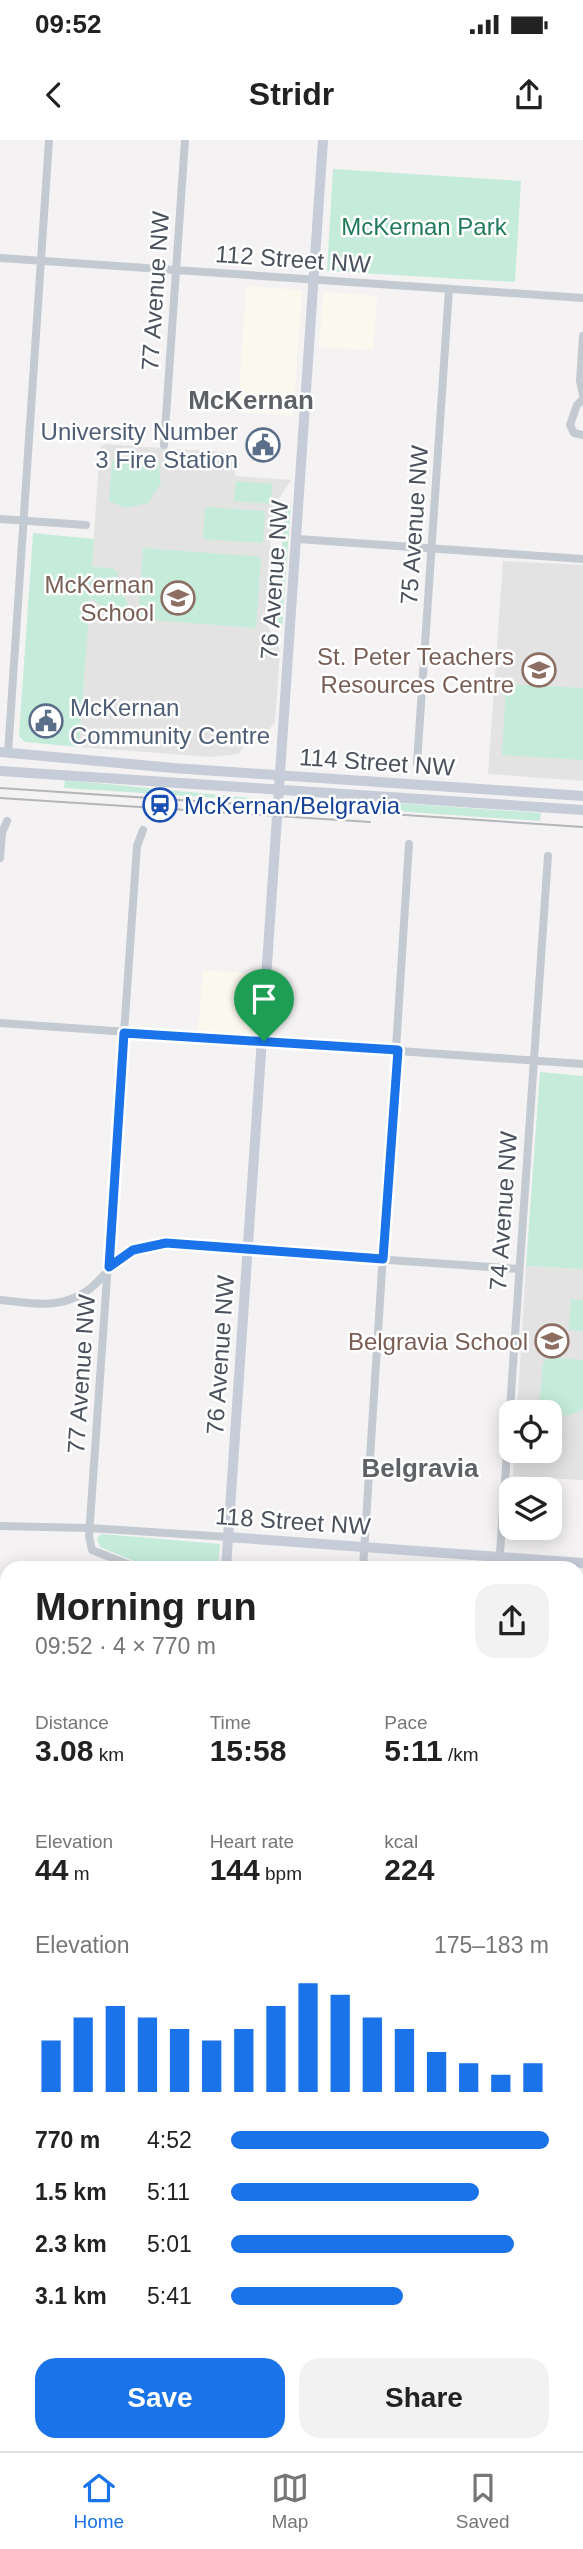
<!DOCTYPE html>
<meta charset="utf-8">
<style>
:root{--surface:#fff;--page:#f2f2f2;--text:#222;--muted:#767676;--line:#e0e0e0;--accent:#1a73e8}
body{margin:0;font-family:Helvetica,sans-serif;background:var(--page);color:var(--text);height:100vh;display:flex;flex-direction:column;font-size:26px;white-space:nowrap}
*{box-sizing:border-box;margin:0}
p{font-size:23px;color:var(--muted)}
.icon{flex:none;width:38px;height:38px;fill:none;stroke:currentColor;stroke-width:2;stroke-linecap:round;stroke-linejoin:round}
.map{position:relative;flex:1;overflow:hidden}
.details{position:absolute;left:0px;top:1421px;width:584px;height:891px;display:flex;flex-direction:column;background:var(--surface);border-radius:21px 21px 0 0;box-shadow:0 4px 18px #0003}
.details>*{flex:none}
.tools{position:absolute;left:499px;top:1260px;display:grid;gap:14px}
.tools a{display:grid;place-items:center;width:63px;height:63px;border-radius:14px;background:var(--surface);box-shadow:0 4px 18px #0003;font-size:35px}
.pin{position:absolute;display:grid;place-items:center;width:60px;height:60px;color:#fff;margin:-72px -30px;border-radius:50% 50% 50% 0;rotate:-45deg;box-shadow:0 0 7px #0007}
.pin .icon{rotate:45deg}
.round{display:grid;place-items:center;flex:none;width:74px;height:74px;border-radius:21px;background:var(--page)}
.headline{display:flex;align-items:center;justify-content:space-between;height:119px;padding:0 35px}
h1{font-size:38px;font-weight:800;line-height:52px}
.stats{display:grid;grid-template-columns:repeat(3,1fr);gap:10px;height:119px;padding:7px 35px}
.stats div{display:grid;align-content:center}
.stats b{font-size:30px;font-weight:800}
.stats small{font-size:19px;font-weight:400}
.stats p{font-size:19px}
.chart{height:196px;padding:14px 35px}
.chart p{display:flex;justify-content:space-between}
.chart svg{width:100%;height:126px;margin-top:7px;stroke:var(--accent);stroke-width:6}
.primary-button{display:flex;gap:14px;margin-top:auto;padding:14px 35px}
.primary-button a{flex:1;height:80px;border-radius:21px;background:var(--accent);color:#fff;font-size:28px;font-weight:800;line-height:80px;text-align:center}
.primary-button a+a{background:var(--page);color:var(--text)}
ul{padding:0 35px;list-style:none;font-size:23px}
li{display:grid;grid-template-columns:112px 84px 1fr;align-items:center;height:52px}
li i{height:18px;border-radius:9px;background:var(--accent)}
.status{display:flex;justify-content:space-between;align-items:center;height:49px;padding:0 35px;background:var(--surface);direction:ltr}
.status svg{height:19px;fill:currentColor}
header{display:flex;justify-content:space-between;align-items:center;height:91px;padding:0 35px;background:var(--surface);font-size:32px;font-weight:800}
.dock{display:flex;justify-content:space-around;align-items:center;height:98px;border-top:2px solid var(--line);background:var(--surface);font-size:19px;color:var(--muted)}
.dock a{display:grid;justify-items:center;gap:4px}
.dock .current{color:var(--accent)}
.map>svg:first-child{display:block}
</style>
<div class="status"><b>09:52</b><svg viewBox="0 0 49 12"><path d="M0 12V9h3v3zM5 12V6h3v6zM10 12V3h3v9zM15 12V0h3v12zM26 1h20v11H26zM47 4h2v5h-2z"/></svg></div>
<header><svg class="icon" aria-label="back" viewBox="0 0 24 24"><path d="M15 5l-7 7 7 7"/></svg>Stridr<svg class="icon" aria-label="share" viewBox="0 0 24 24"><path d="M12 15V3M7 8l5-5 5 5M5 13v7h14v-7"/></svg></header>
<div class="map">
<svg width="583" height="2311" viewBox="0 0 583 2311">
<rect width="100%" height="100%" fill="#f4f2f2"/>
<path fill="#fbf9ee" d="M 246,146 L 302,150 L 293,276 L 238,272 Z
M 323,152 L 377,156 L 373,210 L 319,207 Z
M 203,830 L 258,834 L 255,894 L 198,892 Z"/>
<path fill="#e4e3e3" d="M 104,304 L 236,313 L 235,336 L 291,340 L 273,368 L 271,395 L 265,481 L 280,510 L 275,583 L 266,592 L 247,600 L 239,614 L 213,617 L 79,607 L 100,308 Z
M 503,421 L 583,425 L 583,641 L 488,634 Z
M 526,1126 L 583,1129 L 583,1340 L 513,1336 L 514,1311 L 550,1311 L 550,1272 L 517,1272 Z"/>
<path fill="#c5ecda" d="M 333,29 L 521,41 L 515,142 L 327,131 Z
M 118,317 L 158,320 L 161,343 L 148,363 L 126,368 L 109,361 L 112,322 Z
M 236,341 L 272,344 L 271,364 L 234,361 Z
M 291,363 L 282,490 L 277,480 L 284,373 Z
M 205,367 L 265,371 L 263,403 L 203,399 Z
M 33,393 L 94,399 L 92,427 L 112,428 L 118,433 L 118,448 L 128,463 L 127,471 L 119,477 L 90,458 L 79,607 L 25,602 L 19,596 Z
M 143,408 L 261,417 L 256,488 L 138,479 Z
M 506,544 L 583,548 L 583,620 L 502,615 Z
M 65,640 L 251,658 L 251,660 L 64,648 Z
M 395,663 L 541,673 L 540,681 L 395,671 Z
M 540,932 L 583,936 L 583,1129 L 526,1126 Z
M 571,1159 L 583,1160 L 583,1191 L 569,1190 Z
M 549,1217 L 583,1220 L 583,1269 C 566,1280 555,1275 539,1271 L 543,1223 Z
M 102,1394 L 220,1404 L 218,1428 L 151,1428 L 100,1407 L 97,1398 Z
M 0,1688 L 7,1691 L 7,1908 L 0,1906 Z
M 578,1881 L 583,1881 L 583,2236 L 578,2231 Z
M 0,2156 L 7,2159 L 7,2305 L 263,2305 L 272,2311 L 0,2311 Z"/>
<path fill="#96cae5" d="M 0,1906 L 7,1908 L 7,2159 L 0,2156 Z
M 578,2231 L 583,2236 L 583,2311 L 272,2311 L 263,2305 L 578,2305 Z"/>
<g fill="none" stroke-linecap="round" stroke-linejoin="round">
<path stroke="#c4cad2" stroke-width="8" d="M 0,118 L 583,158
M 583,196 L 580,241 L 583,255
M 583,259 L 577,265 L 570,285 L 574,293 L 583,295
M 164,305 L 185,0
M 0,379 L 86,385
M 298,399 L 583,419
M 8,613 L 49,0
M 417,623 L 449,149
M 0,718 L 2,693 L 7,681
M 0,883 L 583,924
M 0,1160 C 23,1162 49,1168 71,1159 C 109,1145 106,1113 157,1104 L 519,1129
M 0,1386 L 89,1388 L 228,1397
M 137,1428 L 92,1410 L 89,1396 L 137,706 L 143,690
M 363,1428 L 409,704
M 499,1428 L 548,716
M 578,1467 L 583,1467
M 0,1514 L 7,1519
M 578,1597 L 583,1596
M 578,1732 L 583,1732
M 578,1874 L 583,1874"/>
<path stroke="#c6ccd8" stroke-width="10" d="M 0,612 L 173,628 L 583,656
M 0,631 L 583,670
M 228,1397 L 583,1423
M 226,1428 L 323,0
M 0,1680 L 7,1684"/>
<path stroke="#b4b6bb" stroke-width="2" d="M 0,648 L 583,687
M 0,658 L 370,682"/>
</g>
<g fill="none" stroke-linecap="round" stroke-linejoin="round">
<defs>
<path id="route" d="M 124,893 L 398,910 L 383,1119 L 166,1103 L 133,1110 L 109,1127 Z"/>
</defs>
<use href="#route" stroke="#fff" stroke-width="14"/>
<use href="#route" stroke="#1a73e8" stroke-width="9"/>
</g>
<defs>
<symbol id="civic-ring" viewBox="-11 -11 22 22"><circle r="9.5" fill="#fff" stroke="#5c6f8a" stroke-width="1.5"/><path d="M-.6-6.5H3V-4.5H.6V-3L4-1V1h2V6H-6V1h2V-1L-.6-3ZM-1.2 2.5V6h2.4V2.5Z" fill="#5c6f8a"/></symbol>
<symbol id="school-ring" viewBox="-11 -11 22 22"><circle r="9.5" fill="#fff" stroke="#8d6e63" stroke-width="1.5"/><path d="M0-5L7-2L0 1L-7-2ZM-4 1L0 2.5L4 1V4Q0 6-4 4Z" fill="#8d6e63"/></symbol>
<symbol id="station-ring" viewBox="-11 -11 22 22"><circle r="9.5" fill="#fff" stroke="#1a4fb4" stroke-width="1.5"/><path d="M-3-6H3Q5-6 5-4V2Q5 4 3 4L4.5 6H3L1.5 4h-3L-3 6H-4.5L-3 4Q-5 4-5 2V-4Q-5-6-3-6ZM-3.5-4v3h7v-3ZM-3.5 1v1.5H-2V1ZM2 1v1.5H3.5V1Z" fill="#1a4fb4"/></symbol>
</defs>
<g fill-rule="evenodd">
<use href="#civic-ring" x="244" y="286" width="38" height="38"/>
<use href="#school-ring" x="159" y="439" width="38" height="38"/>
<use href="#school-ring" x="520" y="511" width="38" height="38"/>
<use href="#civic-ring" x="27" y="562" width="38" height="38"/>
<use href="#station-ring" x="141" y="646" width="38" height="38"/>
<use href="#school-ring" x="533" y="1182" width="38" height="38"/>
</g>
<g text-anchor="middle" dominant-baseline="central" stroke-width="5" stroke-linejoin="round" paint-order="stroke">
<g font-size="24" fill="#207a5a" stroke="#fff">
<text x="424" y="86">McKernan Park</text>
</g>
<g font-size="24" fill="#4b525d" stroke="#fff">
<text transform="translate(293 119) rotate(4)">112 Street NW</text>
<text transform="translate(155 151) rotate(-86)">77 Avenue NW</text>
<text transform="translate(414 385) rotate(-86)">75 Avenue NW</text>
<text transform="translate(274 440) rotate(-86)">76 Avenue NW</text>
<text transform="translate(377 622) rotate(4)">114 Street NW</text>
<text transform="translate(503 1071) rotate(-86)">74 Avenue NW</text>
<text transform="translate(220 1215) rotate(-86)">76 Avenue NW</text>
<text transform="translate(81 1234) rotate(-86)">77 Avenue NW</text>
<text transform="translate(293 1381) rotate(4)">118 Street NW</text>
</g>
<g font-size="24" fill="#4e5e75" stroke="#fff" text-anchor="end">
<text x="238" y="291">University Number<tspan x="238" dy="28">3 Fire Station</tspan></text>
<text x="70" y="567" text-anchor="start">McKernan<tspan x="70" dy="28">Community Centre</tspan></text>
</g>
<g font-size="24" fill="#785e54" stroke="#fff" text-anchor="end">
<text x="154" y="444">McKernan<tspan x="154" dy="28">School</tspan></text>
<text x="514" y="516">St. Peter Teachers<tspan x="514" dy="28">Resources Centre</tspan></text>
<text x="528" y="1201">Belgravia School</text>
</g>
<g font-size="24" fill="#164399" stroke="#fff" text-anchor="start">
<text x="184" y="665">McKernan/Belgravia</text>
</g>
<g font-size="26" font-weight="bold" fill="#5e6166" stroke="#fff">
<text x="251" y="260">McKernan</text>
<text x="420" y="1328">Belgravia</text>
</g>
</g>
</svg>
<div class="tools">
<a><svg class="icon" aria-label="locate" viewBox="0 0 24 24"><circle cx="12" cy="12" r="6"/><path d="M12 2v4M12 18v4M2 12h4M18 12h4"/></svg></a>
<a><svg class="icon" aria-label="layers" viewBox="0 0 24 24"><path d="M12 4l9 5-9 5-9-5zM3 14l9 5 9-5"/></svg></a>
</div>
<div class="pin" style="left:264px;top:901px;background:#1e9e55"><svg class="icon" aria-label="arrive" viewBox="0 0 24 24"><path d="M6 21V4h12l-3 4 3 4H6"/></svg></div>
<section class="details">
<div class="headline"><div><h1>Morning run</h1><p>09:52 · 4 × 770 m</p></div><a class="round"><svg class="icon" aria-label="share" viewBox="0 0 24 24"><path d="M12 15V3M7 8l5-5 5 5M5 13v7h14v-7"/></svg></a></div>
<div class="stats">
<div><p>Distance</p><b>3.08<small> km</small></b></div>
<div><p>Time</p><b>15:58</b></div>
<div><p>Pace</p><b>5:11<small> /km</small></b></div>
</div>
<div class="stats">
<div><p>Elevation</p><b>44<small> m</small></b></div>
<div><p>Heart rate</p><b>144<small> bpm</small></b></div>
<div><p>kcal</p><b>224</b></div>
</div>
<div class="chart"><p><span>Elevation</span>175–183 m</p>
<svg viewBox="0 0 160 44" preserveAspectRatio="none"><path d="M5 44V26M15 44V18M25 44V14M35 44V18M45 44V22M55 44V26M65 44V22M75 44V14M85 44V6M95 44V10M105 44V18M115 44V22M125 44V30M135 44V34M145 44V38M155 44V34"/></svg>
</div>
<ul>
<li><b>770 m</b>4:52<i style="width:100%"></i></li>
<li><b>1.5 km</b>5:11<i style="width:78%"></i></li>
<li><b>2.3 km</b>5:01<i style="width:89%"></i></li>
<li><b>3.1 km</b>5:41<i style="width:54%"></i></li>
</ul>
<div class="primary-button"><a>Save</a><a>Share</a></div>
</section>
</div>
<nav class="dock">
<a class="current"><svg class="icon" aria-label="home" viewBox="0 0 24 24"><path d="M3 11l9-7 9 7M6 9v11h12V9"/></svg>Home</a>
<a><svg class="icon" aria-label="map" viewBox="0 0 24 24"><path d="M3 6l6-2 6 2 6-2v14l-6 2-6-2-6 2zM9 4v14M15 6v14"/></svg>Map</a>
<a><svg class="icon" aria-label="saved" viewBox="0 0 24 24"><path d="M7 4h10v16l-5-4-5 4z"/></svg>Saved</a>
</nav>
